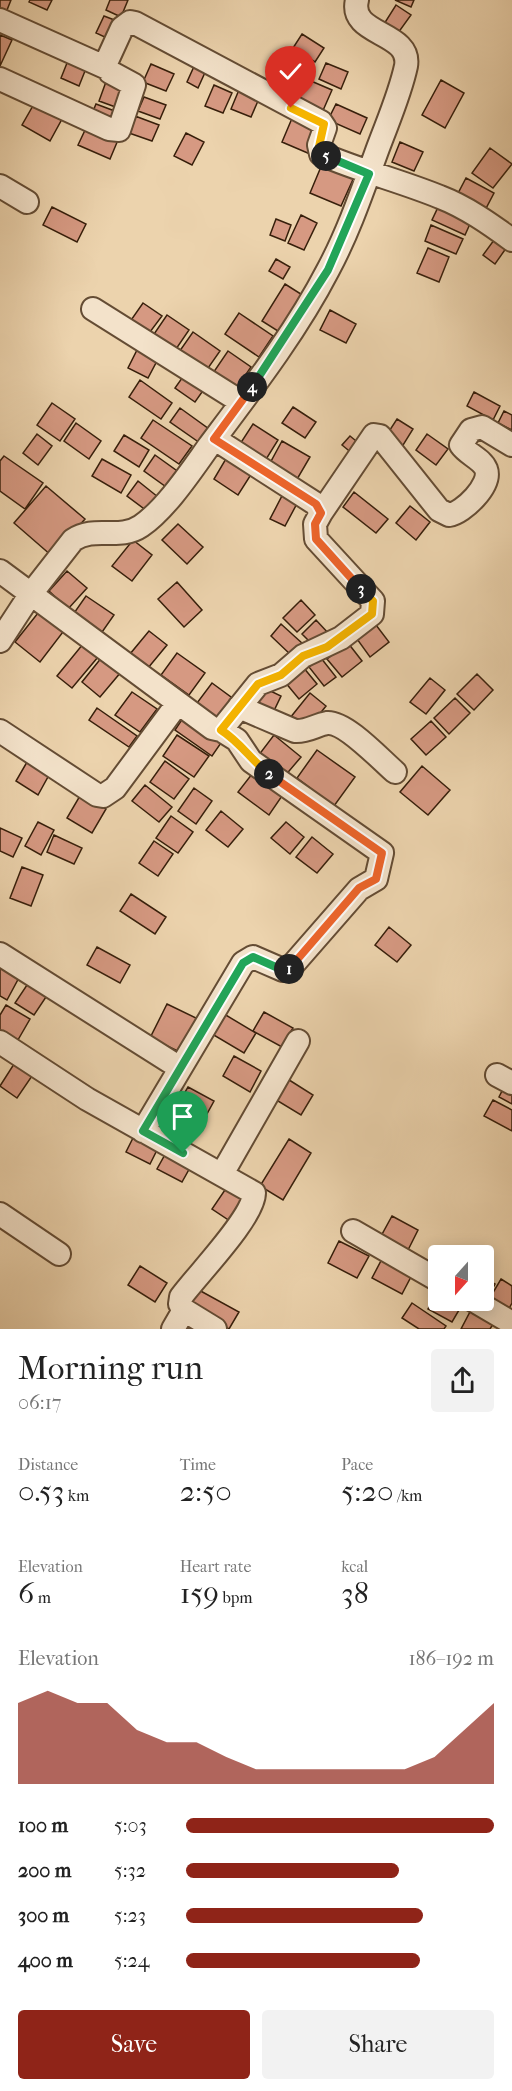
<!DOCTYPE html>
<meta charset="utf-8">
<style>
:root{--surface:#fff;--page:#f2f2f2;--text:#222;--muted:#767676;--accent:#8f2418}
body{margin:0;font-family:"IM FELL French Canon",serif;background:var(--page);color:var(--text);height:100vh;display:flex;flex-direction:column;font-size:22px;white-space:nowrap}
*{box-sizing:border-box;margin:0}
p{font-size:20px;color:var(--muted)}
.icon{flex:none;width:33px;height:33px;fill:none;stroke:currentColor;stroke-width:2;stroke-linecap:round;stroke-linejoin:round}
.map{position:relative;height:1329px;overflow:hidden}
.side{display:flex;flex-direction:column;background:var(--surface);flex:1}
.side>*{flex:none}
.needle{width:39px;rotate:201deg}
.controls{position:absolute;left:428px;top:1245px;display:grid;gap:12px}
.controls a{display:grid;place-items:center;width:66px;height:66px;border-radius:6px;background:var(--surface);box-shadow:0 3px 15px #0003;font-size:30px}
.pin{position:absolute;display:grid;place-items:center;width:51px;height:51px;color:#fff;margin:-62px -26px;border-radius:50% 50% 50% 0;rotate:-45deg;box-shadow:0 0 6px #0007}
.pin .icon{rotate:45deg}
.km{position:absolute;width:30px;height:30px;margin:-15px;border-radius:50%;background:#222;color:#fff;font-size:16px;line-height:30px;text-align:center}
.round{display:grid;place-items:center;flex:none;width:63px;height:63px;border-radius:6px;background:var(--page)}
.head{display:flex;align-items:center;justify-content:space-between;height:102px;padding:0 18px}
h1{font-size:33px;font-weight:600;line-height:45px}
.metrics{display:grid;grid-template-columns:repeat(3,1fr);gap:9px;height:102px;padding:6px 18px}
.metrics div{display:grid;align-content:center}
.metrics b{font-size:30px;font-weight:600}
.metrics small{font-size:16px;font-weight:400}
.metrics p{font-size:16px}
.chart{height:168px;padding:12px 18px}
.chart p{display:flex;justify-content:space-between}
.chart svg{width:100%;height:108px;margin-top:6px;fill:var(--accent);opacity:.7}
.cta{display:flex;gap:12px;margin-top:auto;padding:12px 18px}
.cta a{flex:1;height:69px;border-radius:6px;background:var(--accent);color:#fff;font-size:24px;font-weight:600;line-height:69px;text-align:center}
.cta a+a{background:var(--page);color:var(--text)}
ul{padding:0 18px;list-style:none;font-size:20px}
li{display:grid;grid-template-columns:96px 72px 1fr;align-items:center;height:45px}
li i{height:15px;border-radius:8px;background:var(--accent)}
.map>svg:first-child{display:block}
</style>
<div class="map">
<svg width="512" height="1329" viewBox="0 0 512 1329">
<rect width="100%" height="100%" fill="#ecd3ad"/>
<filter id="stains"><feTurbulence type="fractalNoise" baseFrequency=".00333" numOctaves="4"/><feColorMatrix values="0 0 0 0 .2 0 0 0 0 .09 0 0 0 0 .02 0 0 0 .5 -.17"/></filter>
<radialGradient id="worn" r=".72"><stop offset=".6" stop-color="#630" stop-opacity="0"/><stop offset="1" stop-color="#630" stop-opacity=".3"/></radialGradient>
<path fill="#d69982" stroke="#371f0b" stroke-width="1.5" d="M 0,0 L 11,0 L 5,15 L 0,13 Z
M 30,0 L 52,0 L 47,10 L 29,2 Z
M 110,0 L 128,0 L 121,17 L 106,10 Z
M 395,0 L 414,0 L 411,7 Z
M 396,5 L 411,15 L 398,33 L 384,24 Z
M 104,16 L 117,21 L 109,39 L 96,33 Z
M 302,34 L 324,48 L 315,62 L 293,48 Z
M 0,35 L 12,40 L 0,66 Z
M 69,58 L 87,66 L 79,86 L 61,78 Z
M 196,62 L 207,68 L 198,88 L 187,82 Z
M 326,63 L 348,72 L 341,89 L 319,79 Z
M 151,64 L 174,74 L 166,91 L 143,82 Z
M 287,67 L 302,77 L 288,97 L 273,87 Z
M 304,78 L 332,90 L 321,115 L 293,103 Z
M 107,79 L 129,87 L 121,109 L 99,101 Z
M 441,80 L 464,93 L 445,128 L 422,115 Z
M 214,85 L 232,93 L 223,113 L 205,106 Z
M 241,85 L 261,94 L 251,117 L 231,109 Z
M 144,97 L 166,105 L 160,119 L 138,111 Z
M 34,104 L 62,119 L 50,141 L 22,125 Z
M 96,104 L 120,113 L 114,125 L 91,116 Z
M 336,104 L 367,118 L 360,134 L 328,120 Z
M 135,116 L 159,125 L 152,141 L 129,133 Z
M 293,116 L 322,128 L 310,154 L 282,142 Z
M 87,126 L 118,140 L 110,159 L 78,145 Z
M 186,133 L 204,142 L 192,165 L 174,156 Z
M 400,142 L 423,152 L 414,171 L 392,162 Z
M 490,148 L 512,164 L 493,188 L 472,173 Z
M 323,162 L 355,175 L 341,206 L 310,193 Z
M 466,178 L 494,193 L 482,216 L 454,201 Z
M 441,201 L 474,215 L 465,235 L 432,220 Z
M 52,207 L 86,224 L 77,242 L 43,225 Z
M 301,215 L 317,223 L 304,250 L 288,243 Z
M 276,219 L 291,225 L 285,241 L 270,235 Z
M 431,225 L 463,239 L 456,254 L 425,241 Z
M 497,236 L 509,244 L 495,264 L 483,255 Z
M 428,248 L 449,257 L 439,282 L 417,273 Z
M 276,259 L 290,267 L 283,279 L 269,271 Z
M 285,284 L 304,296 L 281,333 L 262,321 Z
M 143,303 L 162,316 L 147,336 L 129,323 Z
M 330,310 L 356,324 L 346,343 L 320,330 Z
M 239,313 L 273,336 L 259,357 L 225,334 Z
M 167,315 L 189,330 L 174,352 L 152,337 Z
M 193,332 L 220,351 L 206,371 L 179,352 Z
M 138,348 L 158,359 L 148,378 L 128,368 Z
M 228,351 L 251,367 L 234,392 L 211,376 Z
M 187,371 L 207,385 L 195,402 L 175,388 Z
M 140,380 L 172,403 L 161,419 L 129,397 Z
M 474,392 L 500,406 L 493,420 L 467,406 Z
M 52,403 L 75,419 L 60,441 L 37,425 Z
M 293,407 L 316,422 L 305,438 L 282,423 Z
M 180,408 L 209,429 L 200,443 L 170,422 Z
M 504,411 L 512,415 L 512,430 L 498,423 Z
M 397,419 L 413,429 L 400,450 L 384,439 Z
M 153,420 L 192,446 L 179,464 L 141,438 Z
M 76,423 L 101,441 L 89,459 L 64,441 Z
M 253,424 L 278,440 L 265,461 L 240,444 Z
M 37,434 L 52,446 L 38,465 L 23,453 Z
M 427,434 L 448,449 L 436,465 L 416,450 Z
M 124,435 L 149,450 L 139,467 L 114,451 Z
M 350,436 L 361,445 L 353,454 L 342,445 Z
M 282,441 L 310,457 L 296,481 L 269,465 Z
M 155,455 L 180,473 L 169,489 L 144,471 Z
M 4,456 L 43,483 L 25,509 L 0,491 L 0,461 Z
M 227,457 L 252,473 L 238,495 L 214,479 Z
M 102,459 L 131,475 L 121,493 L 92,476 Z
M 138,481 L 158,497 L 147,511 L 127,496 Z
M 46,486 L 85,519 L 52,556 L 14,523 Z
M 285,490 L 300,498 L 285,526 L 270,519 Z
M 354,492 L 388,519 L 376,533 L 343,507 Z
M 410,506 L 430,522 L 416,540 L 396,523 Z
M 178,524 L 203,547 L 187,564 L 162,540 Z
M 133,540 L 152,555 L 132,581 L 112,566 Z
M 67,571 L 87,588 L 68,609 L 49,591 Z
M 177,582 L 202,610 L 184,627 L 158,599 Z
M 86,596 L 114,615 L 100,635 L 72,616 Z
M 301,600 L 315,615 L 297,632 L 283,618 Z
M 38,613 L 63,632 L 40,662 L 15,642 Z
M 316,620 L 330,635 L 317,649 L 302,634 Z
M 281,624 L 303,644 L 292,656 L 271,636 Z
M 376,625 L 389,642 L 370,657 L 357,639 Z
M 149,631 L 167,645 L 148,668 L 130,654 Z
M 348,643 L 362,661 L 342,677 L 327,659 Z
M 83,644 L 98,657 L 72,688 L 57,676 Z
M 177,653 L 205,673 L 189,695 L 161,675 Z
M 102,657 L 121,672 L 100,697 L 82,682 Z
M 321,658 L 336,677 L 324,686 L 309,667 Z
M 303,667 L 317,684 L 299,699 L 285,682 Z
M 477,674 L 493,690 L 474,710 L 457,694 Z
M 430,678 L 445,690 L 426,714 L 410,702 Z
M 212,683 L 235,700 L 220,720 L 197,703 Z
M 258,685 L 281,696 L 270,719 L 247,708 Z
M 132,692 L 157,709 L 140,732 L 115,715 Z
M 310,693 L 326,706 L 306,731 L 290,718 Z
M 455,698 L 470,713 L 449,734 L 434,718 Z
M 97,708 L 137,736 L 129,747 L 89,720 Z
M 185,715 L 223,740 L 212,756 L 175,730 Z
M 431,721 L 446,737 L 426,755 L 411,739 Z
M 177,735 L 209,756 L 194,777 L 163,756 Z
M 274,735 L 301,757 L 284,777 L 258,756 Z
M 317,750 L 355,777 L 334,806 L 297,778 Z
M 165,761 L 189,779 L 174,799 L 150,782 Z
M 27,762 L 49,775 L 38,795 L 16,781 Z
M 422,766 L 450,790 L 428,815 L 400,792 Z
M 252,774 L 282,796 L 269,815 L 238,792 Z
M 145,785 L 172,807 L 159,822 L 132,801 Z
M 194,788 L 212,801 L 196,824 L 178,811 Z
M 81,794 L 106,809 L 92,833 L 67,818 Z
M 221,811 L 243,829 L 228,847 L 206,830 Z
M 171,816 L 193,832 L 178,853 L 156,838 Z
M 38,822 L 54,830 L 41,855 L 25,846 Z
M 286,822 L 304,837 L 290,854 L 271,838 Z
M 0,828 L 22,838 L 13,857 L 0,851 Z
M 54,835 L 82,848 L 74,864 L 47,852 Z
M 312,837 L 333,854 L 317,873 L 296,857 Z
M 154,841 L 173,854 L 158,876 L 139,863 Z
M 22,867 L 43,875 L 31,906 L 10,898 Z
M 131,894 L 166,917 L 155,934 L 120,911 Z
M 389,927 L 411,945 L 397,962 L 375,945 Z
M 97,947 L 130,965 L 120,983 L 87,965 Z
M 0,960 L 22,972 L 7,1000 L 0,996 Z
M 29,982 L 48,994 L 34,1015 L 15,1003 Z
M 167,1004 L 198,1019 L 182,1053 L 150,1038 Z
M 6,1005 L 30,1019 L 15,1045 L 0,1036 L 0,1015 Z
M 264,1012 L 293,1028 L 282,1047 L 253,1031 Z
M 224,1014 L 256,1033 L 244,1053 L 212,1034 Z
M 234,1056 L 261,1071 L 250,1092 L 223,1076 Z
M 14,1064 L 32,1076 L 17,1098 L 0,1086 Z
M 286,1078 L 313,1095 L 301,1115 L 273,1098 Z
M 507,1081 L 512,1084 L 512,1104 L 499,1097 Z
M 188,1087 L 214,1101 L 202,1123 L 176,1108 Z
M 493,1100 L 512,1110 L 512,1131 L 484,1116 Z
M 135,1134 L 159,1146 L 150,1164 L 126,1152 Z
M 289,1139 L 311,1153 L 283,1200 L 260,1186 Z
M 167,1151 L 192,1164 L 182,1182 L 157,1169 Z
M 229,1184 L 250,1198 L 233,1223 L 212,1209 Z
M 392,1216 L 418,1230 L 407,1252 L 380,1238 Z
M 339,1241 L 369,1256 L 357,1278 L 328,1263 Z
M 384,1255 L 414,1271 L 402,1294 L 372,1278 Z
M 140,1266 L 167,1283 L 155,1302 L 128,1285 Z
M 483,1277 L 495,1284 L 488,1297 L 483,1295 Z
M 501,1279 L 512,1286 L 512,1303 L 507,1312 L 488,1301 Z
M 197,1289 L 239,1312 L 229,1329 L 187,1307 Z
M 438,1291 L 438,1300 L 455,1300 L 462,1305 L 452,1322 L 428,1309 Z
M 412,1303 L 446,1326 L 444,1329 L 419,1329 L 402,1318 Z
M 472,1308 L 495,1321 L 490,1329 L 461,1329 Z"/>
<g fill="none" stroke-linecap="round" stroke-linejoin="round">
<defs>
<path id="street" d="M 0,20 L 107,68
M 0,79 L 109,129 L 119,130 L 134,85 L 110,72 L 106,63 L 122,28 L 130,22 L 135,23 L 321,122 L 325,128 L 319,145 L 321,154 C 360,171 401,181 440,197 C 466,207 490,224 512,240
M 0,186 L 27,202
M 93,309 L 241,402
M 321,513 L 374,435 L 380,436 L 439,510 L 449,515 C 463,513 492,485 486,469 C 482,459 467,454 461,445 L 471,430 L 482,427 L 512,445
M 0,571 L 212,728 L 221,730 L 258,684 L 281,675 L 303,656 L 341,638 L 372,614 L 373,601 L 316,539 L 315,524 L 321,513 L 316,504 L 215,439
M 0,641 L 30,595 L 73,540 C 95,525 119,541 141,526 C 166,509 191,471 209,446 C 251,390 296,332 328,270 C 349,231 363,189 378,148 C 388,121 400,94 406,66 C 412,31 348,36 357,0
M 239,707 L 295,731 C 307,732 316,725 327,723 C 345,721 381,760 395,772
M 0,731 L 97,795 L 103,796 L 115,788 L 178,703
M 0,954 L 180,1068
M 0,1042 L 87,1099 L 254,1193 C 254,1217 197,1275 181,1297 L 180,1304 L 184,1310 L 215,1329
M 497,1075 L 512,1083
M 143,1131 L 243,963 L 253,957 L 283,970 L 290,968 L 359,889 L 376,879 L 382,853 L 251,761 L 237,740 L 221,730
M 222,1174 L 298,1041
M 0,1214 L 59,1254
M 353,1231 L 438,1280
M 473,1300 L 512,1323
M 173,1329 L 184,1310"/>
</defs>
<use href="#street" stroke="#644c34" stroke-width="26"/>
<use href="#street" stroke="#f3e2ca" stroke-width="22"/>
</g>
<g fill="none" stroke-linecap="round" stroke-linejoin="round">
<defs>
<path id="split-1" d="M 183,1153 L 143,1131 L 243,963 L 253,957 L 278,968 L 289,969"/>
<path id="split-2" d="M 269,774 L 382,853 L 376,879 L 359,888 L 289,969"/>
<path id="split-3" d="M 269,774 C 251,760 240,742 221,730 L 258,684 L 281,675 L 303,656 L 327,647 L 372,614 L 373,601 L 361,589"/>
<path id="split-4" d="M 252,387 L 214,439 L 316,504 L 321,513 L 315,524 L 316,539 L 361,589"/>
<path id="split-5" d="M 252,387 L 328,270 L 369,174 L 326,156"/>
<path id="split-6" d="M 291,108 L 324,124 L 318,151 L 326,156"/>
</defs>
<use href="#split-1" stroke="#fff" stroke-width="12"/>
<use href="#split-2" stroke="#fff" stroke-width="12"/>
<use href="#split-3" stroke="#fff" stroke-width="12"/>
<use href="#split-4" stroke="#fff" stroke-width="12"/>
<use href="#split-5" stroke="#fff" stroke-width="12"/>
<use href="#split-6" stroke="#fff" stroke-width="12"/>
<use href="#split-1" stroke="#22a559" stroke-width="8"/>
<use href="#split-2" stroke="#f0652b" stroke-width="8"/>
<use href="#split-3" stroke="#f5b400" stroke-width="8"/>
<use href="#split-4" stroke="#f0652b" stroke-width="8"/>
<use href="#split-5" stroke="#22a559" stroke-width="8"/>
<use href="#split-6" stroke="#f5b400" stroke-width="8"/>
</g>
<rect width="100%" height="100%" filter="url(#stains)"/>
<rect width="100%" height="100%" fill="url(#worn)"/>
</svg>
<div class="controls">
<a><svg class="needle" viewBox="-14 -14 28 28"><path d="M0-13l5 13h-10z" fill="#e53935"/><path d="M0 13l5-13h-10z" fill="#767676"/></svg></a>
</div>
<div class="pin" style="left:183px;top:1153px;background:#1e9e55"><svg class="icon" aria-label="arrive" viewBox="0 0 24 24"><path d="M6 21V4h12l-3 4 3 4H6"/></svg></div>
<div class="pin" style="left:291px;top:108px;background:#d93025"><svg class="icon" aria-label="check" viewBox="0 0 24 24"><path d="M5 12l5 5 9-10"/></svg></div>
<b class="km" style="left:289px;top:969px">1</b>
<b class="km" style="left:269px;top:774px">2</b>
<b class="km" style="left:361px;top:589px">3</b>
<b class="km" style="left:252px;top:387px">4</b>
<b class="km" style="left:326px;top:156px">5</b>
</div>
<section class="side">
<div class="head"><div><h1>Morning run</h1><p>06:17</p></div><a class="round"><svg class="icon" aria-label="share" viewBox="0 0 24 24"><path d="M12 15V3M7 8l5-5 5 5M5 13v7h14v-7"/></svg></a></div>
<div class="metrics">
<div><p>Distance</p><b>0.53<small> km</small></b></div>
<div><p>Time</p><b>2:50</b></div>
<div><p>Pace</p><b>5:20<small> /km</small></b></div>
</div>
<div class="metrics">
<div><p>Elevation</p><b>6<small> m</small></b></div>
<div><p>Heart rate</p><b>159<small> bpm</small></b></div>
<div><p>kcal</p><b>38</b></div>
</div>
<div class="chart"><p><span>Elevation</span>186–192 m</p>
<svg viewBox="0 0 160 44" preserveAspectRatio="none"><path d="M0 44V11L10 6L20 11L30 11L40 22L50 27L60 27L70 33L80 38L90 38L100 38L110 38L120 38L130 38L140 33L150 22L160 11V44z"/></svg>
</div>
<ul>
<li><b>100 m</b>5:03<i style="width:100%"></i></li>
<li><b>200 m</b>5:32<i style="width:69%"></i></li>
<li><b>300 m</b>5:23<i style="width:77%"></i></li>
<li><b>400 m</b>5:24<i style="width:76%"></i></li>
</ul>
<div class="cta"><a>Save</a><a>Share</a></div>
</section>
